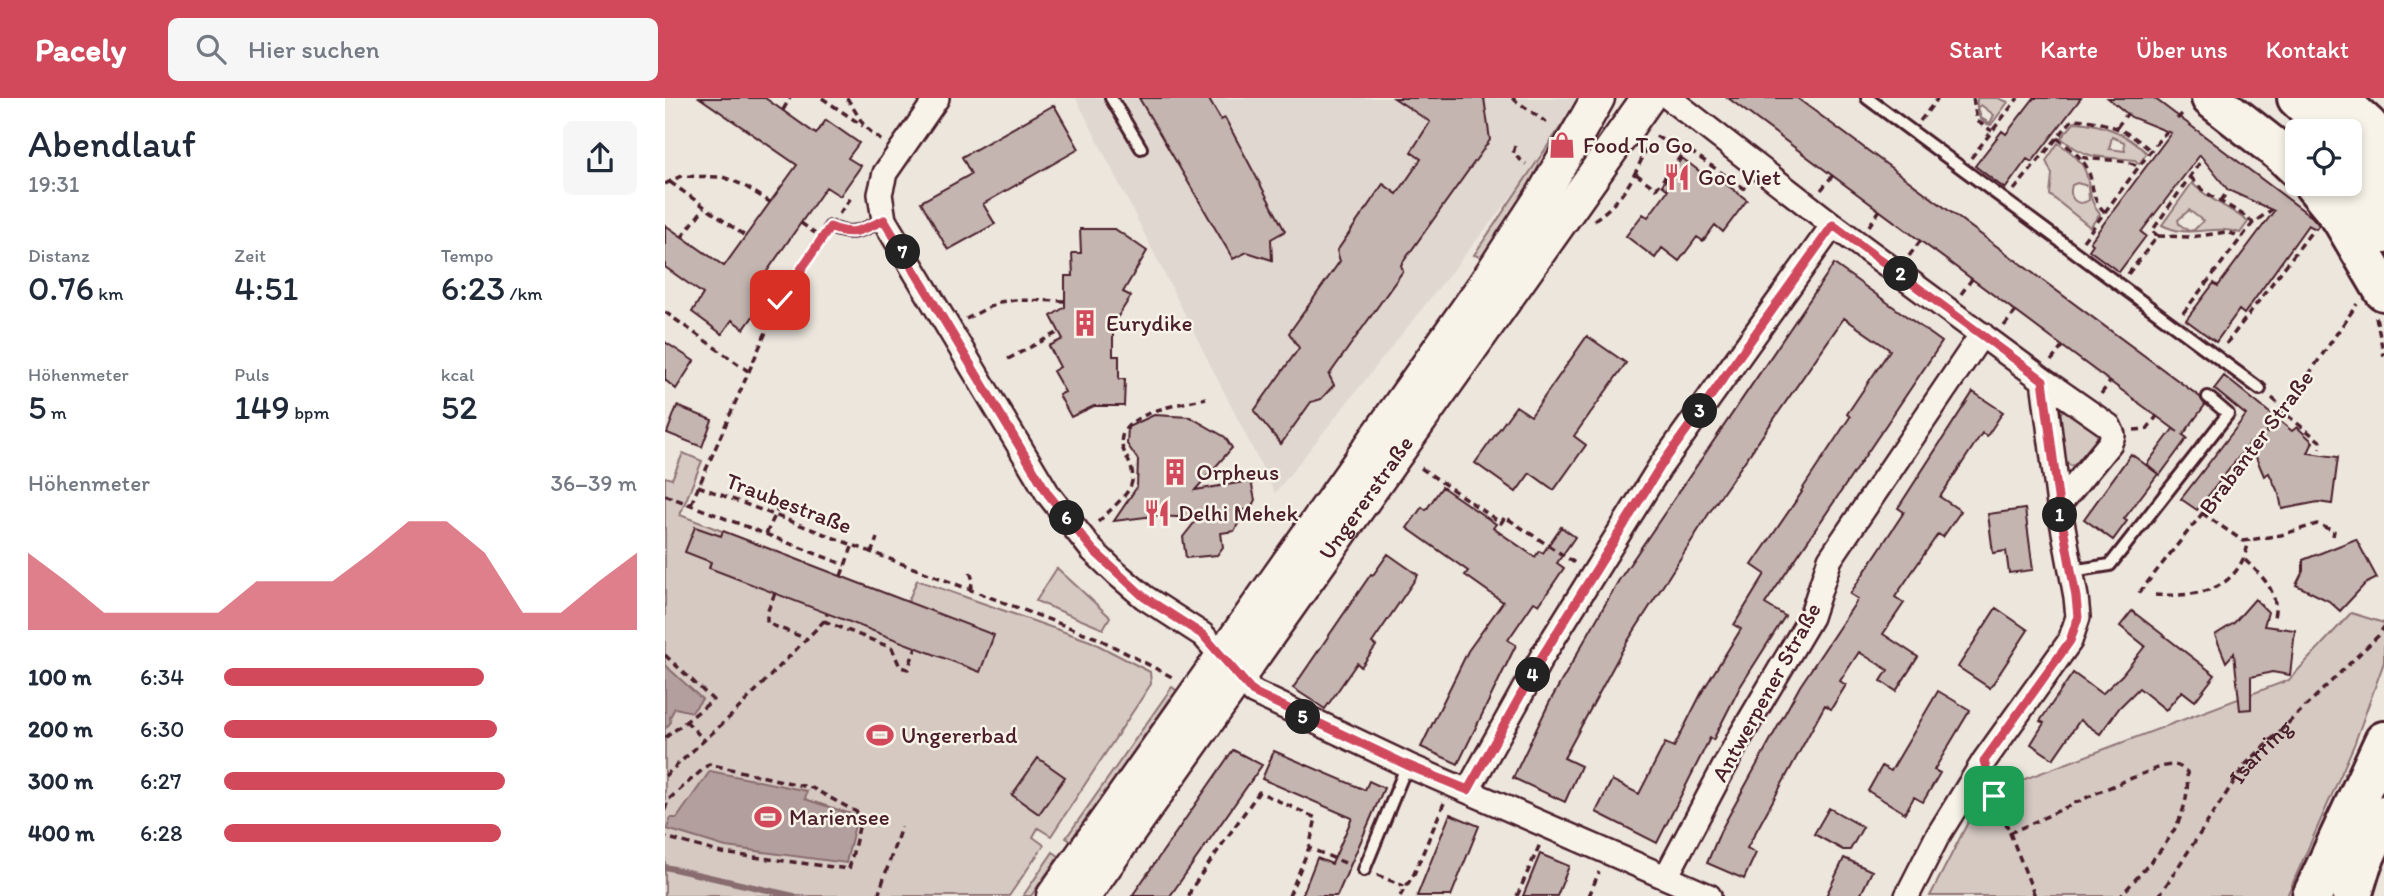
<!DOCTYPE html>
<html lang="de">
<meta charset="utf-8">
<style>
:root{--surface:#fff;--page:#f6f6f7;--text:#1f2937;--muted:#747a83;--accent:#d1495b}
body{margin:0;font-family:Itim,sans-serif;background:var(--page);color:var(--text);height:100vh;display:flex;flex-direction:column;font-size:26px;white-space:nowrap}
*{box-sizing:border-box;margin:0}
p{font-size:23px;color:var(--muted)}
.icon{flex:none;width:38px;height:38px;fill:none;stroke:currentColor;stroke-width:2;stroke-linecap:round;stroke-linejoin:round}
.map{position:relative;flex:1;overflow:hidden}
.details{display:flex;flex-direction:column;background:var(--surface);width:665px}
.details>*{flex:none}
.buttons{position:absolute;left:1620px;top:21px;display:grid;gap:14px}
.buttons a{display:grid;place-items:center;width:77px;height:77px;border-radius:10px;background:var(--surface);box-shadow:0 4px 10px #0003;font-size:35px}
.pin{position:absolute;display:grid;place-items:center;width:60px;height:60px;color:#fff;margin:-30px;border-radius:14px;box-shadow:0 4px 10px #0006}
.km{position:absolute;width:35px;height:35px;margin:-18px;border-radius:50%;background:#222;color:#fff;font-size:19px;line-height:35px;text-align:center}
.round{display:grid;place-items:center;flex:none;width:74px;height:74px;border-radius:10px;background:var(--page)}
.overview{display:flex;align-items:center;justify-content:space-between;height:119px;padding:0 28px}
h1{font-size:38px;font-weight:600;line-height:52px}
.metrics{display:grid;grid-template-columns:repeat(3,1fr);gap:10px;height:119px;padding:7px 28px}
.metrics div{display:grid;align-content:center}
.metrics b{font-size:35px;font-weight:600}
.metrics small{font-size:19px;font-weight:400}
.metrics p{font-size:19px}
.chart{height:196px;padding:14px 28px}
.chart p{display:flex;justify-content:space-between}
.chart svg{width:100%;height:126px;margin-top:7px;fill:var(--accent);opacity:.7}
ul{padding:0 28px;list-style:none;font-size:23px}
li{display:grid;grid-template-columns:112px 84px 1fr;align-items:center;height:52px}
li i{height:18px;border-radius:9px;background:var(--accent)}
header{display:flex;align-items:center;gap:42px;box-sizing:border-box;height:98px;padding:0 35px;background:var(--accent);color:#fff}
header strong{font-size:33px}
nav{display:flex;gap:38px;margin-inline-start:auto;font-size:24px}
.search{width:490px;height:63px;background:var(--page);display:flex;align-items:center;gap:18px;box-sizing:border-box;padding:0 24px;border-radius:10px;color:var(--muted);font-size:26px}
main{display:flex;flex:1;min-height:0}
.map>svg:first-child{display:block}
</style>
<header>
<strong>Pacely</strong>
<div class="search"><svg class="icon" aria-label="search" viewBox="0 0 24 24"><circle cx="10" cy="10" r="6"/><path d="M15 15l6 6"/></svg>Hier suchen</div>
<nav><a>Start</a><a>Karte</a><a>Über uns</a><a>Kontakt</a></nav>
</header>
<main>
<section class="details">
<div class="overview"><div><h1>Abendlauf</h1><p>19:31</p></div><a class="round"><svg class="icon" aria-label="share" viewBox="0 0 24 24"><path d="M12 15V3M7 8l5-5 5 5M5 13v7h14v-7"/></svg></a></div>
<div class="metrics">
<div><p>Distanz</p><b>0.76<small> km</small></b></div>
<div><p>Zeit</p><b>4:51</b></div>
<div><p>Tempo</p><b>6:23<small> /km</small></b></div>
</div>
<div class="metrics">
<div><p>Höhenmeter</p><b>5<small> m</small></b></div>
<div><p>Puls</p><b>149<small> bpm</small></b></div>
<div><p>kcal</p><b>52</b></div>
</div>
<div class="chart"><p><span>Höhenmeter</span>36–39 m</p>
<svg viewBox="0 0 160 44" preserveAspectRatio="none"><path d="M0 44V17L10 27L20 38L30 38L40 38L50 38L60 27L70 27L80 27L90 17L100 6L110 6L120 17L130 38L140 38L150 27L160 17V44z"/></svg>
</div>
<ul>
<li><b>100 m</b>6:34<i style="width:63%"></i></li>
<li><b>200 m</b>6:30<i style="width:66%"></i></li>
<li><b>300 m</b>6:27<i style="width:68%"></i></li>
<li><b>400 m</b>6:28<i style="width:67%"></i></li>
</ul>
</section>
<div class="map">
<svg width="1719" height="798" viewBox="0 0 1719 798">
<rect width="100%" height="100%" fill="#ece6dd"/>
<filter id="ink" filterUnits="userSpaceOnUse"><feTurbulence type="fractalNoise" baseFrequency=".0143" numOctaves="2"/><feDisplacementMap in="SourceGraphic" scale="14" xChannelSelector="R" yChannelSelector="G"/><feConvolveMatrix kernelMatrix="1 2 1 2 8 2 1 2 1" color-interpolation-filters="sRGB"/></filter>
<g filter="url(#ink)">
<path fill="#e0d7d0" d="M 411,0 L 925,0 L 610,395 Z"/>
<path fill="#d5c9c2" stroke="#907476" stroke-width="2" fill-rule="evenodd" d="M 915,0 L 922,0 L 822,161 L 809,157 Z
M 1312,0 L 1333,0 L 1343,4 L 1326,27 C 1313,25 1311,12 1312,0 ZM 1316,7 L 1329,17 L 1325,25 L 1316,20 L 1313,9 Z
M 1410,24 C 1440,26 1460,35 1482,55 L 1474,66 L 1470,62 C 1435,57 1427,65 1396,40 ZM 1447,39 L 1459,44 L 1460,53 L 1444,51 Z
M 1393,45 C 1405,53 1419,63 1422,79 C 1426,93 1424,104 1435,116 L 1425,129 L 1385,97 L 1387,76 L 1381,63 ZM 1412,85 L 1423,88 L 1424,102 C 1412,110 1403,100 1407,87 Z
M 1527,85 C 1543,102 1565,109 1583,124 L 1575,135 C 1548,125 1525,142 1497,127 ZM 1524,112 L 1538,123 L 1529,132 L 1524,133 L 1514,126 L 1513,122 Z
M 1405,312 C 1415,320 1433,327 1432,341 L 1414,365 L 1406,368 L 1399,362 L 1393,318 L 1397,313 Z
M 18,355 L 37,363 L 15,417 L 243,504 L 252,482 L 425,543 L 485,574 L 486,586 L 386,738 L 373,730 L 368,739 L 379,747 L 344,798 L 0,798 L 0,379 L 7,381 Z
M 392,470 L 445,519 L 438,531 L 371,503 Z
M 1686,515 L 1719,525 L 1719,564 L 1689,647 L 1622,798 L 1265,798 L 1317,697 L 1624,582 Z
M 507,589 L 518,597 L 512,605 L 505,601 L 406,743 L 401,740 Z
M 388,754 L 394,758 L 366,798 L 358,798 Z"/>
<path fill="#b39f9d" stroke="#896c6f" stroke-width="2" d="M 0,567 L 37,601 L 27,614 L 10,610 L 5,619 L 6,624 L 0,631 Z
M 45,673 L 142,693 L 140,701 L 192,718 L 181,765 L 61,749 L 2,731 L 5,720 L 12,720 Z"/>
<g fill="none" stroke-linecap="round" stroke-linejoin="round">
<path stroke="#896c6f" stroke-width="6" d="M 0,769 L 129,798"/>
</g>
<path fill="#c4b5b0" stroke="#4a1f2b" stroke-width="2" d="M 35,0 L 100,0 L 151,36 L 161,22 L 194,45 L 183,60 L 196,68 L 175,98 L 161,89 L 89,192 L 101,200 L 79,231 L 67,222 L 57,236 L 27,214 L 38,196 L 0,169 L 0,127 L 59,168 L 132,67 Z
M 474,0 L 543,0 L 556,22 L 560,20 L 620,133 L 606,141 L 607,162 L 582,154 L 568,161 Z
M 729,0 L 819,0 L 825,42 L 736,167 L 738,173 L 664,277 L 669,287 L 656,301 L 646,304 L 616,346 L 589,313 L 634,250 L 624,235 L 675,163 L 672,153 L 718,86 L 732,96 L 756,61 L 746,54 L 765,24 Z
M 1063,0 L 1132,0 L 1535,299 L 1540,307 L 1518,337 L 1522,340 L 1495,377 L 1482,366 L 1508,331 L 1513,334 Z
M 1369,0 L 1416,0 L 1367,64 L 1362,61 L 1340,91 L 1310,68 L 1337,33 L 1341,36 Z
M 1443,0 L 1489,0 L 1647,119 L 1654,127 L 1651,131 L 1643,127 L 1579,216 L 1574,212 L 1551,244 L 1521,222 L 1549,185 L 1553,188 L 1609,113 L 1563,92 L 1535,57 L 1476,134 L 1481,138 L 1454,174 L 1424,152 L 1428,146 L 1425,144 L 1506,35 L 1466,19 Z
M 389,7 L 414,51 L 318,106 L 330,126 L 283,152 L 256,104 L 306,76 L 297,59 Z
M 1017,60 L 1050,85 L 1053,80 L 1082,102 L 1058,134 L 1050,127 L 1038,143 L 1032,139 L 1014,163 L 997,150 L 990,160 L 961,138 L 978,116 L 983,119 L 1003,92 L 997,87 Z
M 415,131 L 450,131 L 482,153 L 458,194 L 466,198 L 452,220 L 448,233 L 448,258 L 454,258 L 454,281 L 460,281 L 459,308 L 429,308 L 406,319 L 394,297 L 400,294 L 388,273 L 395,269 L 384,248 L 398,241 L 386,218 L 400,209 L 400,178 L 408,178 L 407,155 L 416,155 Z
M 1169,166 L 1277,244 L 1100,506 L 1120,518 L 1075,589 L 1048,642 L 1045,640 L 992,745 L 931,714 L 947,682 L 974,696 L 1000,645 L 1009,649 L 1037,594 L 1076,531 L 1069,527 L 1100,476 L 1087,467 L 1137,394 L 1136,393 L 1185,319 L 1182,316 L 1225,252 L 1179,220 L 1048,409 L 959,549 L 899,660 L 916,668 L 900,704 L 848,680 L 884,605 L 954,482 Z
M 922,238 L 961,265 L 909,338 L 921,347 L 889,392 L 865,375 L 851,394 L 810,365 L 851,308 L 866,318 Z
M 0,244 L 29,263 L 11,291 L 0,282 Z
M 1559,278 L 1627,333 L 1632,329 L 1648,344 L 1643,355 L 1673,359 L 1667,406 L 1653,404 L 1617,411 L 1614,396 L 1604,375 L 1599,378 L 1585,345 L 1532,412 L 1516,401 L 1581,317 L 1549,291 Z
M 1308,294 L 1338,314 L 1322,338 L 1317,335 L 1275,399 L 1296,413 L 1278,439 L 1273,436 L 1230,499 L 1239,505 L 1218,536 L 1253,559 L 1231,593 L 1216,583 L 1223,572 L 1194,554 L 1175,583 L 1181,587 L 1166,611 L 1160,607 L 1082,750 L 1091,755 L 1079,781 L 1042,765 L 1056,732 L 1135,588 L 1193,501 L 1185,496 L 1239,414 L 1233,410 Z
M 12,308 L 47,322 L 37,349 L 2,335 Z
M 489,317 L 525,319 L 560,339 L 567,350 L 530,392 L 586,383 L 590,402 L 585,411 L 571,413 L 573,426 L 569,433 L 556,435 L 558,449 L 552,457 L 521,460 L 518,439 L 533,420 L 489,418 L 449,423 L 472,389 L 473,362 L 462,346 L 463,329 Z
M 1466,356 L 1493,376 L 1459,421 L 1462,423 L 1448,442 L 1419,421 Z
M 777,389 L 831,426 L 828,430 L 870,459 L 874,453 L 878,455 L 896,429 L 910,439 L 892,465 L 899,470 L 874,507 L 869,504 L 843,542 L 851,547 L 793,666 L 756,649 L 803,553 L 838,504 L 800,477 L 803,473 L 742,430 L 757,409 L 761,412 Z
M 1360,411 L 1368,472 L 1344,475 L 1341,453 L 1328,455 L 1323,416 Z
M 30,429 L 56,438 L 58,433 L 329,537 L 315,574 L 44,470 L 46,464 L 20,454 Z
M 1691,441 L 1712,480 L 1700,486 L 1675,513 L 1664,503 L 1631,487 L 1638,473 L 1638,462 Z
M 723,456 L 753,477 L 707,545 L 711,548 L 696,569 L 692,565 L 660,611 L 628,590 L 706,476 L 708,477 Z
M 1590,501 L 1603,514 L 1599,528 L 1630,532 L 1625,577 L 1607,574 L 1586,579 L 1586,611 L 1575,612 L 1569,555 L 1561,564 L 1550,537 L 1569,525 Z
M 1331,510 L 1363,532 L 1325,590 L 1293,569 Z
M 1467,513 L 1550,577 L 1530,603 L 1517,593 L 1501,612 L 1474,590 L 1455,609 L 1435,636 L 1415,622 L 1388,661 L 1366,646 L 1379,625 L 1375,623 L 1408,575 L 1437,596 L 1457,577 L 1480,548 L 1455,528 Z
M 1273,593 L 1305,612 L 1269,672 L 1275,675 L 1258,704 L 1249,699 L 1240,715 L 1203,693 L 1217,668 L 1226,673 Z
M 568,652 L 597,667 L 505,798 L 467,798 Z
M 609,653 L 700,692 L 704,683 L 719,690 L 672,798 L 637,798 L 652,760 L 667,766 L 687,720 L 597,681 Z
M 373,660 L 400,679 L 374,716 L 347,697 Z
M 1164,710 L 1198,729 L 1185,752 L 1178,752 L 1149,736 Z
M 785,716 L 814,728 L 786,798 L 752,798 Z
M 875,756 L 904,768 L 892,798 L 858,798 Z
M 1179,760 L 1207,773 L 1195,798 L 1161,798 Z"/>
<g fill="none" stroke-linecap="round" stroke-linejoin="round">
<defs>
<path id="lane" d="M 446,0 L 476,50
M 1202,0 L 1595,291
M 165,129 C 188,139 197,132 219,122
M 1406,473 L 1445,467 L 1563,316 L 1543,299
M 699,772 L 742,667"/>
<path id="street" d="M 272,0 L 220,75 L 215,96 L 219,122 L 383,396 L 427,452 L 452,476 L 479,499 L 538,537 L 588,594 L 742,667 L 1044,798
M 1004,0 L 1168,127 L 1378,282 L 1394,407 L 1411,499 L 1413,519 L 1405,543 L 1319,663 L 1272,739 L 1242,798
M 1378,282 L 1444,328 L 1448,337 L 1445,345 L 1394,407
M 803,692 L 878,557 L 995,369 L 1168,127
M 1001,779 L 1075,639 L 1146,519 L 1165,461 L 1317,236"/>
<g id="secondary">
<path d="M 388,798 L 817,190 L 879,95 L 933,0"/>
<path id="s2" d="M 419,798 L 983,0"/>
</g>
<path id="highway" d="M 1546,0 L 1616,55 L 1633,71
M 1632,0 L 1667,33
M 1672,0 L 1702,27 L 1719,48
M 1685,51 L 1719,89
M 1648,86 L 1676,120 L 1719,193
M 1681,86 L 1719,136
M 1647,798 L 1719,643
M 1687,798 L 1697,765 L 1719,717"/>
</defs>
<use href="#lane" stroke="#4a1f2b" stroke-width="16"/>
<use href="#street" stroke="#4a1f2b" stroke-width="28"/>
<use href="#secondary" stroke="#4a1f2b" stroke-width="37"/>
<use href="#highway" stroke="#4a1f2b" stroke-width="44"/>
<g stroke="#4a1f2b" stroke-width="3.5" stroke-dasharray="7 5" stroke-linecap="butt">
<path d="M 157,0 L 198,28"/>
<path d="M 182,0 L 200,29 L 218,44"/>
<path d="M 847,0 L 885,27"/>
<path d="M 1308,0 L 1312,23 L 1327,33"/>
<path d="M 118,12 L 125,0"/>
<path d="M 1512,21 L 1520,13"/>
<path d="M 1255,23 L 1273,0"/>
<path d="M 1452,29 L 1462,16"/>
<path d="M 991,38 L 1017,55"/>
<path d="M 1392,40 C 1402,48 1414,56 1421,68 C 1430,84 1424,100 1440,114"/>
<path d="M 850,48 L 848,56 L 861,66"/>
<path d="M 1025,53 L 1083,93"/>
<path d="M 1417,59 C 1434,64 1459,59 1474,69"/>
<path d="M 1306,60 L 1353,0"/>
<path d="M 971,76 L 991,91 L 1018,55"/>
<path d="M 1526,79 C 1541,101 1569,107 1588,125"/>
<path d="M 5,84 L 80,138"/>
<path d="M 0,86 L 16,78 L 58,79 L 78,87 L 105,104"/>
<path d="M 1156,92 L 1168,77"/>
<path d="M 1349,92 L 1408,21 C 1440,23 1462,31 1486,53"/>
<path d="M 1556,103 L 1563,92"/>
<path d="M 174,116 L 188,97"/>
<path d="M 929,122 C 957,103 968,82 981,51"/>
<path d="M 136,125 L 150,135"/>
<path d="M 1204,128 L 1215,112"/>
<path d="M 1493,138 L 1526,139 L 1562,134 L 1577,139"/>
<path d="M 17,139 L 39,110"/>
<path d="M 1418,143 L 1497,38 L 1502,34"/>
<path d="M 1244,158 L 1256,142"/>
<path d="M 1463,176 L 1493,138 L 1487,133 L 1538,60"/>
<path d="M 1296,196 L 1307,181"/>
<path d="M 0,214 L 83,273"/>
<path d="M 1518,215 L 1588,125 L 1606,112"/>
<path d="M 1711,219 L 1719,258"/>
<path d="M 301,221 L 334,204 L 350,202 L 400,203"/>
<path d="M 1339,228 L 1351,213"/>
<path d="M 1561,246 L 1647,133"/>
<path d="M 343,261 L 394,234"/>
<path d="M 1386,263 L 1398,248"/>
<path d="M 1436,296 L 1445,284"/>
<path d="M 1607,300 L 1615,307 L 1618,314 L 1656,344 L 1655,351"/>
<path d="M 1469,332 L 1482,331 L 1492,318"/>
<path d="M 756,370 L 836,425 L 840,419 L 910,465"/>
<path d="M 33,388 L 432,540 L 511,581"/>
<path d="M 0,397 L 180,467"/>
<path d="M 26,406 L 115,202 L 156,142"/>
<path d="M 1537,415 L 1578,443 L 1616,437 L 1652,426 L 1669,433 L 1668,438"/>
<path d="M 433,424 C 441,416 462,398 466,387 C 471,372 463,364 458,351 C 445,316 517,306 541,300"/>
<path d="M 101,436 L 117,403"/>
<path d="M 206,456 L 212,440"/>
<path d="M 1580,462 C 1597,478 1615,494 1609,519"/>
<path d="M 305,474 L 308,482 L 305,492"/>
<path d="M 176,478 L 187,449"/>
<path d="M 110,495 L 102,515 L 102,525 L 142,541"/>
<path d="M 1474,495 L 1618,314 L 1692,206"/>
<path d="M 1490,497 C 1535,499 1574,493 1584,442"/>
<path d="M 159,523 L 227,550 L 235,569 L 243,571 L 251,549"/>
<path d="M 0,557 L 48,602 L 0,640"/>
<path d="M 21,623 L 39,642"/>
<path d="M 0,678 L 67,617 L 159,523 L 162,516"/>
<path d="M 1327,690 L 1370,798"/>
<path d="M 0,712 L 3,702 L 44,666 L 147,690 L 197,717 L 184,771 L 57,755 L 0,739"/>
<path d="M 1344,735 C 1385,718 1424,697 1467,680 C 1479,676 1495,667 1508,667 C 1514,667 1517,670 1522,674 C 1527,729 1488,759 1456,798"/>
<path d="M 712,777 L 739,788"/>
<path d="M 213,798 L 236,729"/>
<path d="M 524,798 L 526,791 L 594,694 L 651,720 L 644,750"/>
<path d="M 624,798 L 644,750 L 685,767"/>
<path d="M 735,798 L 749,776 L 779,705"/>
<path d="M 852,798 L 875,746"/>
<path d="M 924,798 L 934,774"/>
<path id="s1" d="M 1494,798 L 1580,667 L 1713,538 L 1719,529"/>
</g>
<use href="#lane" stroke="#f7f3e8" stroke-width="10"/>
<use href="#street" stroke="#f7f3e8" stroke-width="23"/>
<use href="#secondary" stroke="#f7f3e8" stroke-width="32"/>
<use href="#highway" stroke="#f7f3e8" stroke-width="38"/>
</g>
</g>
<g fill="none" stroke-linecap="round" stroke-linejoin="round" filter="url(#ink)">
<defs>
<path id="route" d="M 115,202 L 165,129 C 188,139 197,132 219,122 L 383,396 L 428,452 L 479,499 L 538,537 L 588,594 L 742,667 L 803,692 L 878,557 L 995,369 L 1168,127 L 1378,282 L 1394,407 L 1411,499 L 1413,519 L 1405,543 L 1319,663 L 1329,698"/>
</defs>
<use href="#route" stroke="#fff" stroke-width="14"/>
<use href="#route" stroke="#d1495b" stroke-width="9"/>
</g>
<defs>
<symbol id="shop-bare" viewBox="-9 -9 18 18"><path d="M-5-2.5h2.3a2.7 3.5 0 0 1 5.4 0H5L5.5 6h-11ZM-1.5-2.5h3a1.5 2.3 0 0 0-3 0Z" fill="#d1495b" stroke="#f7f3e8" stroke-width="2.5" paint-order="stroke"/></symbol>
<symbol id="restaurant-bare" viewBox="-9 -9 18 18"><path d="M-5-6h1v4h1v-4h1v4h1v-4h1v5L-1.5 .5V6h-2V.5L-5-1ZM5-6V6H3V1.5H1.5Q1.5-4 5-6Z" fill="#d1495b" stroke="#f7f3e8" stroke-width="2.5" paint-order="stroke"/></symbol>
<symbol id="building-bare" viewBox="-9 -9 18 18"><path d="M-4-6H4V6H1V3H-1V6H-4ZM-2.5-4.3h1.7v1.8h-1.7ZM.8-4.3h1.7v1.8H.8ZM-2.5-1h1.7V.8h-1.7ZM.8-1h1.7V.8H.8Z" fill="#d1495b" stroke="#f7f3e8" stroke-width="2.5" paint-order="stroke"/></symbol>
<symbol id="stadium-bare" viewBox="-9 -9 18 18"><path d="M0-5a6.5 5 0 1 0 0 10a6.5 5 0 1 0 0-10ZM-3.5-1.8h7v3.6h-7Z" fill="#d1495b" stroke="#f7f3e8" stroke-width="2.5" paint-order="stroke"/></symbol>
</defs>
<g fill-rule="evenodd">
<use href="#shop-bare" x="878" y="28" width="38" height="38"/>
<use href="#restaurant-bare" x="993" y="60" width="38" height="38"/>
<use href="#building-bare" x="401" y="206" width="38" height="38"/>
<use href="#building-bare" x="491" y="355" width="38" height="38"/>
<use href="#restaurant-bare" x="473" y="396" width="38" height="38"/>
<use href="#stadium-bare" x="196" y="618" width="38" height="38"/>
<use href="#stadium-bare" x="84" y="700" width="38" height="38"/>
</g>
<g text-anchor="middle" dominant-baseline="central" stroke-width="5" stroke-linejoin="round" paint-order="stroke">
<g font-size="23" fill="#4a1f2b" stroke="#f7f3e8" text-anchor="start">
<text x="918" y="47">Food To Go</text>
<text x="1033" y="79">Goc Viet</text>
<text x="441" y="225">Eurydike</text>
<text x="531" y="374">Orpheus</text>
<text x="513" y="415">Delhi Mehek</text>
<text x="236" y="637">Ungererbad</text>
<text x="124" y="719">Mariensee</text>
</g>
<g font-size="23" fill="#4a1f2b" stroke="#f7f3e8">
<text transform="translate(1591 344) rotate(-53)">Brabanter Straße</text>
<text stroke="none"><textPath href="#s2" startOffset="488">Ungererstraße</textPath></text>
<text transform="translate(124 405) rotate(21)">Traubestraße</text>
<text transform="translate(1101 594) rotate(-61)">Antwerpener Straße</text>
<text stroke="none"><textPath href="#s1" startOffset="177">Isarring</textPath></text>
</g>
</g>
</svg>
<div class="buttons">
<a><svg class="icon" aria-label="locate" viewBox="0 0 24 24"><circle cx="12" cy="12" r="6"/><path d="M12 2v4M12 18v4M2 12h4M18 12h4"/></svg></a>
</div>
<div class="pin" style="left:1329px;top:698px;background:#1e9e55"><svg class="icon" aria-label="arrive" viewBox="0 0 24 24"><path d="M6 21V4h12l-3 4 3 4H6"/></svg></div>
<div class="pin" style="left:115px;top:202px;background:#d93025"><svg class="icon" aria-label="check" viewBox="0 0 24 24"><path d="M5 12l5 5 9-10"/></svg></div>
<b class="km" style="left:1395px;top:417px">1</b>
<b class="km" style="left:1236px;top:176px">2</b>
<b class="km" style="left:1035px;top:313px">3</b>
<b class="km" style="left:868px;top:577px">4</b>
<b class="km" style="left:638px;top:619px">5</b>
<b class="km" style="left:402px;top:420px">6</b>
<b class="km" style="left:238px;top:154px">7</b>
</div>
</main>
